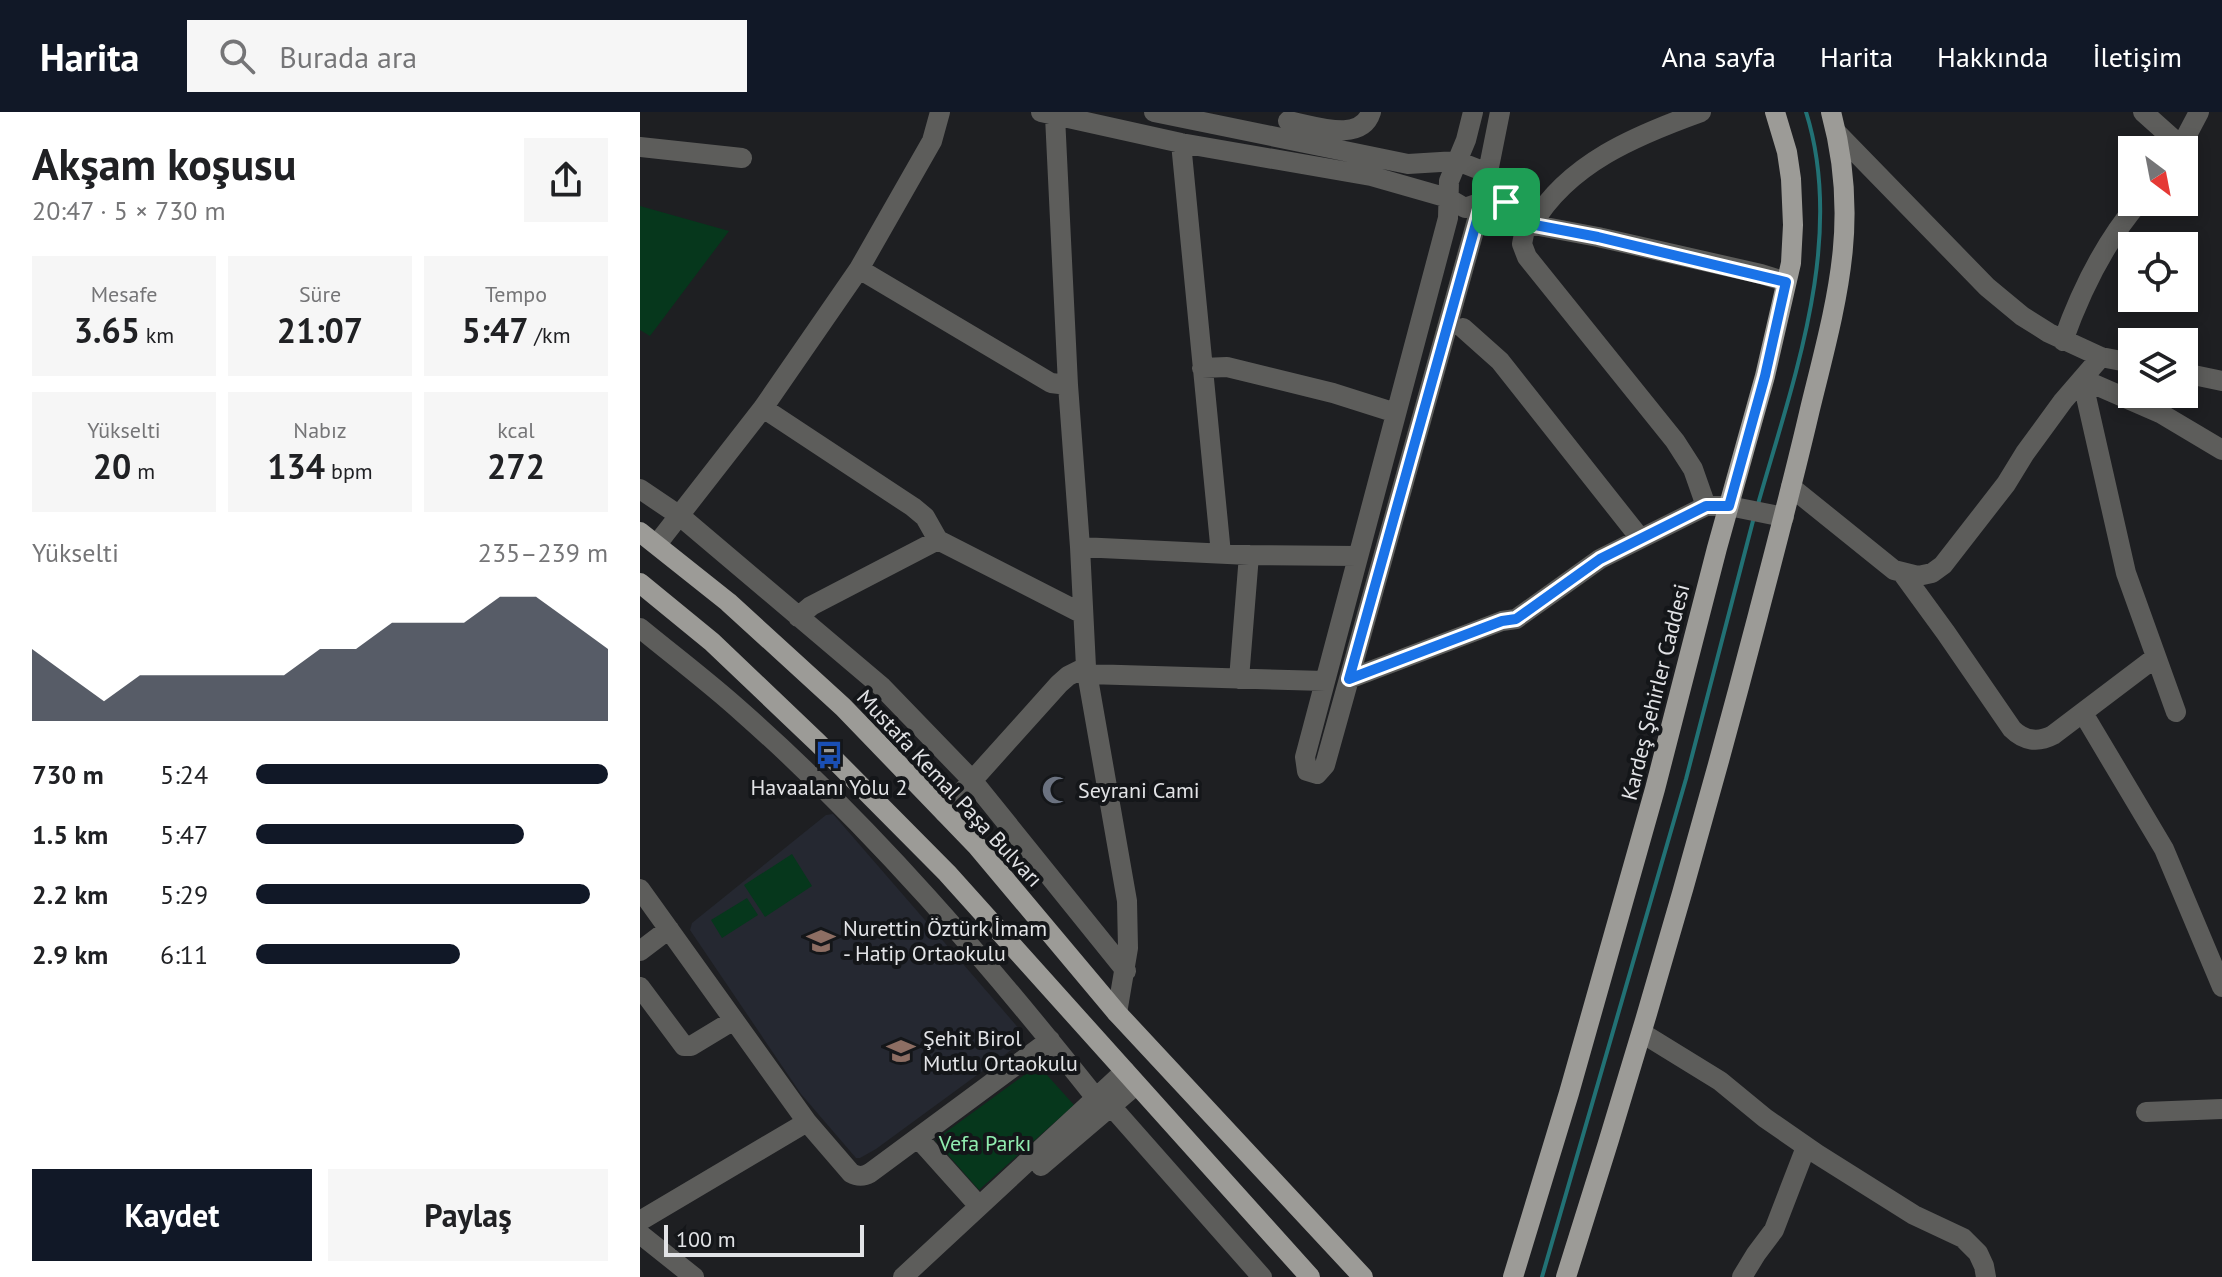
<!DOCTYPE html>
<html lang="tr">
<meta charset="utf-8">
<style>
:root{--surface:#fff;--page:#f6f6f6;--text:#202124;--muted:#757577;--accent:#111827}
body{margin:0;font-family:"PT Sans",sans-serif;background:var(--page);color:var(--text);height:100vh;display:flex;flex-direction:column;font-size:30px;white-space:nowrap}
*{box-sizing:border-box;margin:0}
p{font-size:26px;color:var(--muted)}
.icon{flex:none;width:44px;height:44px;fill:none;stroke:currentColor;stroke-width:2;stroke-linecap:round;stroke-linejoin:round}
.map{position:relative;flex:1;overflow:hidden}
.panel{display:flex;flex-direction:column;background:var(--surface);width:640px}
.panel>*{flex:none}
.needle{width:52px;rotate:148deg}
.fabs{position:absolute;left:1478px;top:24px;display:grid;gap:16px}
.fabs a{display:grid;place-items:center;width:80px;height:80px;border-radius:0px;background:var(--surface);box-shadow:0 4px 12px #0003;font-size:40px}
.scale{position:absolute;left:24px;bottom:20px;width:200px;box-sizing:border-box;padding-left:8px;border:4px solid #e2e3e6;border-top:0;font-size:22px;line-height:28px;white-space:nowrap;color:#e2e3e6;-webkit-text-stroke:6px #141619;paint-order:stroke}
.pin{position:absolute;display:grid;place-items:center;width:68px;height:68px;color:#fff;margin:-34px;border-radius:16px;box-shadow:0 4px 12px #0006}
.round{display:grid;place-items:center;flex:none;width:84px;height:84px;border-radius:0px;background:var(--page)}
.head{display:flex;align-items:center;justify-content:space-between;height:136px;padding:0 32px}
h1{font-size:44px;font-weight:800;line-height:60px}
.figures{display:grid;grid-template-columns:repeat(3,1fr);gap:12px;height:136px;padding:8px 32px}
.figures div{display:grid;align-content:center;border-radius:0px;background:var(--page);text-align:center}
.figures b{font-size:34px;font-weight:800}
.figures small{font-size:22px;font-weight:400}
.figures p{font-size:22px}
.chart{height:224px;padding:16px 32px}
.chart p{display:flex;justify-content:space-between}
.chart svg{width:100%;height:144px;margin-top:8px;fill:var(--accent);opacity:.7}
.button{display:flex;gap:16px;margin-top:auto;padding:16px 32px}
.button a{flex:1;height:92px;border-radius:0px;background:var(--accent);color:#fff;font-size:32px;font-weight:800;line-height:92px;text-align:center}
.button a+a{background:var(--page);color:var(--text)}
ul{padding:0 32px;list-style:none;font-size:26px}
li{display:grid;grid-template-columns:128px 96px 1fr;align-items:center;height:60px}
li i{height:20px;border-radius:10px;background:var(--accent)}
header{display:flex;align-items:center;gap:48px;box-sizing:border-box;height:112px;padding:0 40px;background:var(--accent);color:#fff}
header strong{font-size:38px}
nav{display:flex;gap:44px;margin-inline-start:auto;font-size:28px}
.search{width:560px;height:72px;background:var(--page);display:flex;align-items:center;gap:20px;box-sizing:border-box;padding:0 28px;border-radius:0px;color:var(--muted);font-size:30px}
main{display:flex;flex:1;min-height:0}
.map>svg:first-child{display:block}
</style>
<header>
<strong>Harita</strong>
<div class="search"><svg class="icon" aria-label="search" viewBox="0 0 24 24"><circle cx="10" cy="10" r="6"/><path d="M15 15l6 6"/></svg>Burada ara</div>
<nav><a>Ana sayfa</a><a>Harita</a><a>Hakkında</a><a>İletişim</a></nav>
</header>
<main>
<section class="panel">
<div class="head"><div><h1>Akşam koşusu</h1><p>20:47 · 5 × 730 m</p></div><a class="round"><svg class="icon" aria-label="share" viewBox="0 0 24 24"><path d="M12 15V3M7 8l5-5 5 5M5 13v7h14v-7"/></svg></a></div>
<div class="figures">
<div><p>Mesafe</p><b>3.65<small> km</small></b></div>
<div><p>Süre</p><b>21:07</b></div>
<div><p>Tempo</p><b>5:47<small> /km</small></b></div>
</div>
<div class="figures">
<div><p>Yükselti</p><b>20<small> m</small></b></div>
<div><p>Nabız</p><b>134<small> bpm</small></b></div>
<div><p>kcal</p><b>272</b></div>
</div>
<div class="chart"><p><span>Yükselti</span>235–239 m</p>
<svg viewBox="0 0 160 44" preserveAspectRatio="none"><path d="M0 44V22L10 30L20 38L30 30L40 30L50 30L60 30L70 30L80 22L90 22L100 14L110 14L120 14L130 6L140 6L150 14L160 22V44z"/></svg>
</div>
<ul>
<li><b>730 m</b>5:24<i style="width:100%"></i></li>
<li><b>1.5 km</b>5:47<i style="width:76%"></i></li>
<li><b>2.2 km</b>5:29<i style="width:95%"></i></li>
<li><b>2.9 km</b>6:11<i style="width:58%"></i></li>
</ul>
<div class="button"><a>Kaydet</a><a>Paylaş</a></div>
</section>
<div class="map">
<svg width="1582" height="1165" viewBox="0 0 1582 1165">
<rect width="100%" height="100%" fill="#1e1f22"/>
<path fill="#252831" d="M 193,702 L 382,920 L 382,930 L 236,1037 L 220,1046 L 216,1046 L 161,982 L 50,818 L 52,811 L 186,703 Z"/>
<path fill="#06371c" d="M 0,94 L 89,119 L 10,224 L 0,218 Z
M 152,742 L 172,774 L 125,805 L 104,773 Z
M 107,786 L 118,803 L 82,826 L 71,808 Z
M 398,953 L 434,993 L 339,1078 L 295,1028 Z"/>
<g fill="none" stroke-linecap="round" stroke-linejoin="round">
<path stroke="#227275" stroke-width="4" d="M 1118,392 C 1153,269 1206,127 1166,0
M 902,1165 L 1046,667 L 1114,405"/>
<path stroke="#5d5d5b" stroke-width="20" d="M 401,0 L 541,31 L 731,64 L 808,86 L 825,96 L 842,90 L 866,90 L 884,111 L 958,125 L 1121,162 L 1146,170
M 514,0 L 768,52 L 817,49 L 848,61
M 833,0 L 826,28 L 809,69 L 808,106 L 665,645 L 667,659 L 677,662 L 685,653 L 842,90 L 860,0
M 1503,0 L 1541,34
M 415,4 L 428,273 L 440,435 L 446,555 L 487,789 L 488,836 L 477,901
M 648,9 C 673,13 721,32 731,0
M 1197,21 L 1347,175 L 1382,204 L 1409,221 L 1461,245 L 1492,251
M 541,31 L 581,442
M 0,35 L 102,46
M 1539,38 L 1559,0
M 886,112 L 882,132 L 887,145 L 1035,329 L 1053,357 L 1066,394
M 892,113 C 928,51 997,23 1061,0
M 219,157 L 411,271 L 428,273
M 823,216 L 860,249 L 1000,426
M 1423,229 C 1441,178 1464,131 1499,90
M 562,256 L 587,255 L 693,281 L 756,301
M 1544,261 L 1582,269
M 1442,267 L 1486,461 L 1536,600
M 1442,267 L 1520,301 L 1582,338
M 123,296 L 273,395 L 285,405 L 298,428 L 443,502
M 1151,375 L 1254,458 L 1278,464 L 1292,461 L 1303,453 L 1366,372 L 1385,341 L 1423,289 L 1461,245
M 0,377 L 40,404 L 242,575 L 332,668 L 486,859
M 17,432 L 123,296 L 219,157 L 292,29 L 300,0
M 440,435 L 609,443 L 718,444
M 1263,462 L 1306,521 L 1372,617 C 1384,629 1398,631 1413,623 L 1516,545
M 158,505 L 171,494 L 298,428
M 0,516 C 34,544 70,571 103,601 C 233,716 348,850 456,986
M 447,562 L 685,569
M 599,567 L 609,443
M 709,567 L 862,509 L 876,507 L 960,447 L 1066,394 L 1089,394 L 1144,405
M 1443,601 L 1524,737 L 1582,875
M 304,700 L 419,572 L 428,564 L 446,555
M 0,777 L 167,1010 L 211,1061 C 218,1065 223,1065 230,1061 L 410,928
M 0,839 L 29,817
M 0,875 L 44,934 L 51,934 L 94,908
M 1002,921 L 1080,969 L 1125,1006 L 1177,1042 L 1274,1103 L 1323,1126 L 1338,1141 L 1344,1154 L 1346,1165
M 471,994 L 622,1165
M 1506,1000 L 1582,997
M 278,1026 L 339,1094
M 401,1054 L 496,973
M 0,1109 L 167,1010
M 0,1122 L 54,1165
M 263,1165 L 485,959
M 1102,1165 L 1116,1142 L 1134,1118 L 1166,1035"/>
<path stroke="#9c9b97" stroke-width="20" d="M 0,420 L 88,490 L 203,595 L 337,734 L 477,901 L 723,1165
M 0,471 L 72,530 L 178,631 L 307,761 L 670,1165
M 873,1165 L 929,981 L 1015,677 L 1077,436 L 1125,264 L 1151,151 L 1153,113 L 1151,67 L 1147,40 L 1135,0
M 926,1165 C 996,946 1060,725 1118,503 C 1136,434 1154,366 1170,297 C 1196,191 1221,110 1191,0"/>
</g>
<g fill="none" stroke-linecap="round" stroke-linejoin="round">
<defs>
<path id="route" d="M 842,90 L 866,90 L 884,111 L 958,125 L 1146,170 L 1125,264 L 1089,394 L 1066,394 L 960,447 L 876,507 L 862,509 L 709,567 Z"/>
</defs>
<use href="#route" stroke="#fff" stroke-width="16"/>
<use href="#route" stroke="#1a73e8" stroke-width="10"/>
</g>
<defs>
<symbol id="bus-bare" viewBox="-9 -9 18 18"><path d="M-5-6H5V4H4V6H2V4H-2V6H-4V4H-5ZM-3.5-4V0h7V-4ZM-3.5 1.2v1.5H-2V1.2ZM2 1.2v1.5H3.5V1.2Z" fill="#1a4fb4" stroke="#141619" stroke-width="2.5" paint-order="stroke"/></symbol>
<symbol id="mosque-bare" viewBox="-9 -9 18 18"><path d="M3.5-4.9A6 6 0 1 0 3.5 4.9A5 5 0 1 1 3.5-4.9Z" fill="#6b7280" stroke="#141619" stroke-width="2.5" paint-order="stroke"/></symbol>
<symbol id="school-bare" viewBox="-9 -9 18 18"><path d="M0-5L7-2L0 1L-7-2ZM-4 1L0 2.5L4 1V4Q0 6-4 4Z" fill="#8d6e63" stroke="#141619" stroke-width="2.5" paint-order="stroke"/></symbol>
</defs>
<g fill-rule="evenodd">
<use href="#bus-bare" x="169" y="623" width="40" height="40"/>
<use href="#mosque-bare" x="396" y="658" width="40" height="40"/>
<use href="#school-bare" x="161" y="809" width="40" height="40"/>
<use href="#school-bare" x="241" y="919" width="40" height="40"/>
</g>
<g text-anchor="middle" dominant-baseline="central" stroke-width="8" stroke-linejoin="round" paint-order="stroke">
<g font-size="22" fill="#e2e3e6" stroke="#141619">
<text transform="translate(1015 580) rotate(-76)">Kardeş Şehirler Caddesi</text>
<text transform="translate(310 676) rotate(47)">Mustafa Kemal Paşa Bulvarı</text>
</g>
<g font-size="22" fill="#e2e3e6" stroke="#141619" text-anchor="start">
<text x="189" y="675" text-anchor="middle">Havaalanı Yolu 2</text>
<text x="438" y="678">Seyrani Cami</text>
<text x="203" y="816">Nurettin Öztürk İmam<tspan x="203" dy="25">- Hatip Ortaokulu</tspan></text>
<text x="283" y="926">Şehit Birol<tspan x="283" dy="25">Mutlu Ortaokulu</tspan></text>
</g>
<g font-size="22" fill="#90ecaf" stroke="#141619">
<text x="345" y="1031">Vefa Parkı</text>
</g>
</g>
</svg>
<div class="fabs">
<a><svg class="needle" viewBox="-14 -14 28 28"><path d="M0-13l5 13h-10z" fill="#e53935"/><path d="M0 13l5-13h-10z" fill="#757577"/></svg></a>
<a><svg class="icon" aria-label="locate" viewBox="0 0 24 24"><circle cx="12" cy="12" r="6"/><path d="M12 2v4M12 18v4M2 12h4M18 12h4"/></svg></a>
<a><svg class="icon" aria-label="layers" viewBox="0 0 24 24"><path d="M12 4l9 5-9 5-9-5zM3 14l9 5 9-5"/></svg></a>
</div>
<div class="scale">100 m</div>
<div class="pin" style="left:866px;top:90px;background:#1e9e55"><svg class="icon" aria-label="arrive" viewBox="0 0 24 24"><path d="M6 21V4h12l-3 4 3 4H6"/></svg></div>
</div>
</main>
